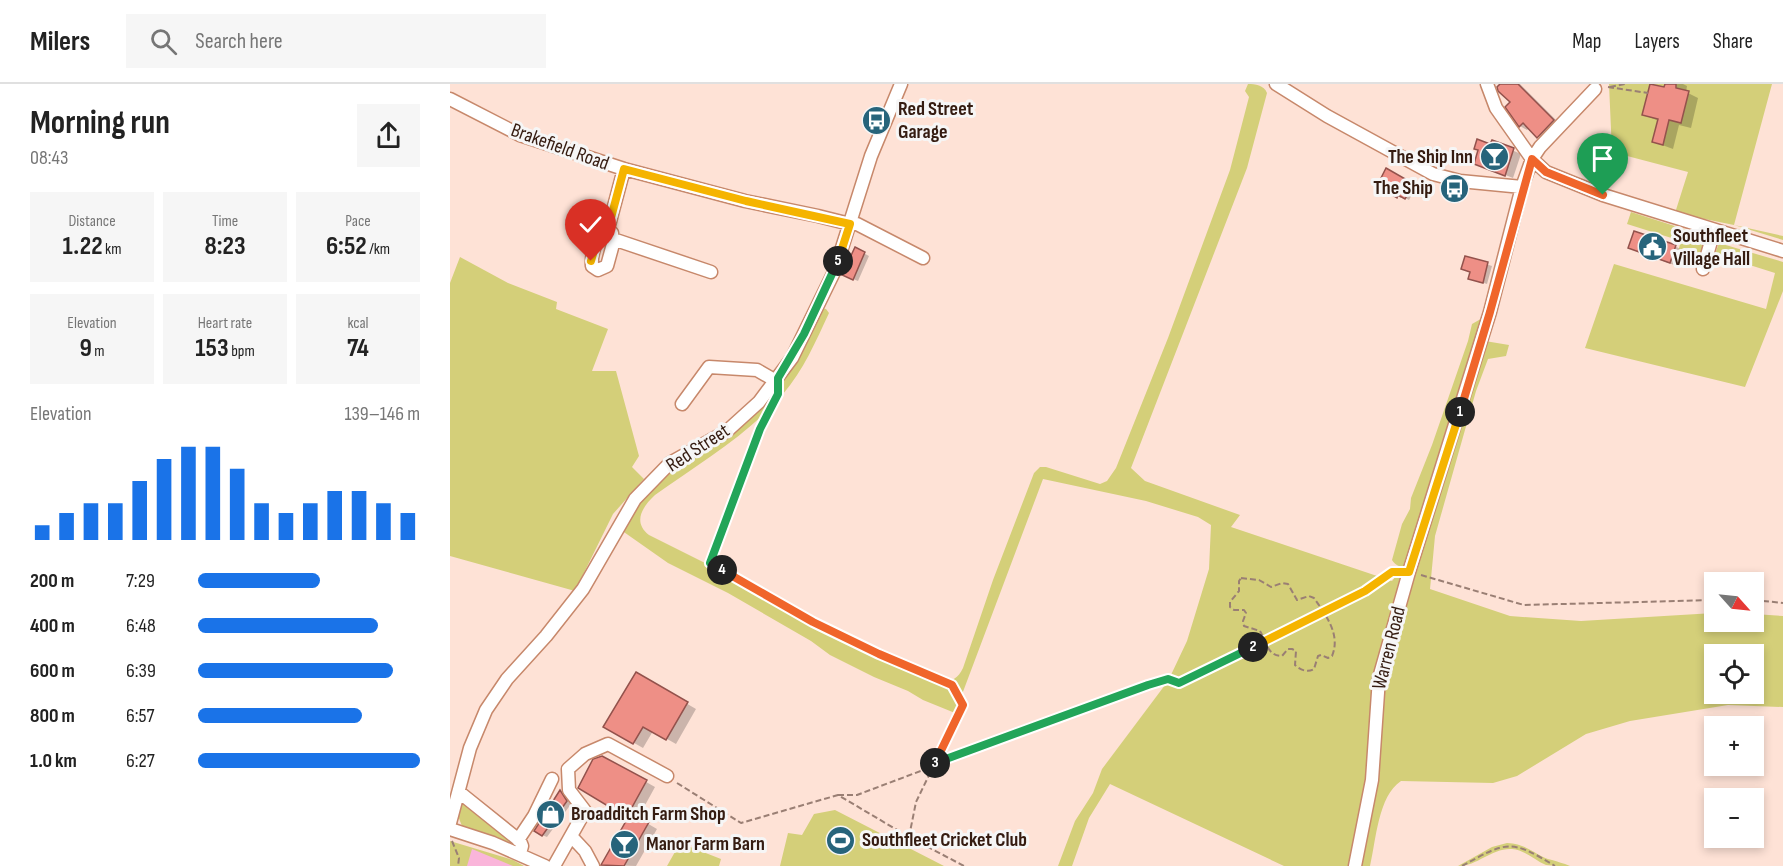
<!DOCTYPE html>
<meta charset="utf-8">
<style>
:root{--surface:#fff;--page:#f6f6f6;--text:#222;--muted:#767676;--line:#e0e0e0;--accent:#1a73e8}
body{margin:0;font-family:"Sofia Sans Condensed",sans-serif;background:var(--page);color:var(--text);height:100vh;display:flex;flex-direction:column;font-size:22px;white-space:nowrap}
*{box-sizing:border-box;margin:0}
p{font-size:20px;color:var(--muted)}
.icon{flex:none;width:33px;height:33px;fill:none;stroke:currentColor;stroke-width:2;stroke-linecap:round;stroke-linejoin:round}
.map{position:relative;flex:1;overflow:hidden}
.side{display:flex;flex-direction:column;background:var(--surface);width:450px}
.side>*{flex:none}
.needle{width:39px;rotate:117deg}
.fabs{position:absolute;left:1254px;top:488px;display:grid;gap:12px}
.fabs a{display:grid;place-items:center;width:60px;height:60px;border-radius:0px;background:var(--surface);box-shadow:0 3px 9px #0003;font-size:30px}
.pin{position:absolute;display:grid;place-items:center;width:51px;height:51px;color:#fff;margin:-62px -26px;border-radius:50% 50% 50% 0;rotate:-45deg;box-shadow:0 0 6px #0007}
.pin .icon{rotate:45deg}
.km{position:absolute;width:30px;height:30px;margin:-15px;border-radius:50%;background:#222;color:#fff;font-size:16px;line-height:30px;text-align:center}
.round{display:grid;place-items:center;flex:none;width:63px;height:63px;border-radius:0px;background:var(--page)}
.summary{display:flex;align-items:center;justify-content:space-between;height:102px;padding:0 30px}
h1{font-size:33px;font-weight:700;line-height:45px}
.figures{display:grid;grid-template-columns:repeat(3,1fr);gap:9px;height:102px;padding:6px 30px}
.figures div{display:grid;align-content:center;border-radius:0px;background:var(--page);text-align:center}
.figures b{font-size:26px;font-weight:700}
.figures small{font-size:16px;font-weight:400}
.figures p{font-size:16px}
.chart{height:168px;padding:12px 30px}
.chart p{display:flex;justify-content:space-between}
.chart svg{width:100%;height:108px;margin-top:6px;stroke:var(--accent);stroke-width:6}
ul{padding:0 30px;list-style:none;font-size:20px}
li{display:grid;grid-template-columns:96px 72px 1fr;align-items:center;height:45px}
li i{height:15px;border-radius:8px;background:var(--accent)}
header{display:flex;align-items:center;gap:36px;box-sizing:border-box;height:84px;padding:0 30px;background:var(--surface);border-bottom:2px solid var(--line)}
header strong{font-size:28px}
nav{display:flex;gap:33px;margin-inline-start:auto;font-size:21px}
.search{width:420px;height:54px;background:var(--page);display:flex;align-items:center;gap:15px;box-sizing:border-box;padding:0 21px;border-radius:0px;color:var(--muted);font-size:22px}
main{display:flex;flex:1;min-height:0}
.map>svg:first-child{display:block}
</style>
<header>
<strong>Milers</strong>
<div class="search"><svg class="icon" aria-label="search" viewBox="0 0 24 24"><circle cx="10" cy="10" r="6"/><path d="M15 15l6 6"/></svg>Search here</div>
<nav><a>Map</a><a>Layers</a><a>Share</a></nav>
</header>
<main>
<section class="side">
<div class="summary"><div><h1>Morning run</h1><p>08:43</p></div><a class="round"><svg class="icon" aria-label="share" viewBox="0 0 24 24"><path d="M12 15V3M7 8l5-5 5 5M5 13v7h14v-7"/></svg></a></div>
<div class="figures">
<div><p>Distance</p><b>1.22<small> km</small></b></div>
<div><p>Time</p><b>8:23</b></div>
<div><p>Pace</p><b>6:52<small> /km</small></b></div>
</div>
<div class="figures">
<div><p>Elevation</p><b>9<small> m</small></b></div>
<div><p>Heart rate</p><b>153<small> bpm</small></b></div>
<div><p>kcal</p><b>74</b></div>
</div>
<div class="chart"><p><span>Elevation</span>139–146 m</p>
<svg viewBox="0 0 160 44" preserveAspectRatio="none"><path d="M5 44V38M15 44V33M25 44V29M35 44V29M45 44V20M55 44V11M65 44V6M75 44V6M85 44V15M95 44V29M105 44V33M115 44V29M125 44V24M135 44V24M145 44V29M155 44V33"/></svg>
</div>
<ul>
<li><b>200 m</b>7:29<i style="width:55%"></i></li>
<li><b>400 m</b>6:48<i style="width:81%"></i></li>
<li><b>600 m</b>6:39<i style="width:88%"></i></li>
<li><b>800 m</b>6:57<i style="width:74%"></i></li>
<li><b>1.0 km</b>6:27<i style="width:100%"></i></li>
</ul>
</section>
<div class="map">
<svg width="1333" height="782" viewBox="0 0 1333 782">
<rect width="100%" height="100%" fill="#fee2d6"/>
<path fill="#d4cf79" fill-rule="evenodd" d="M 798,0 C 805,0 814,1 817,9 L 797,84 L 681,384 L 695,397 L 790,431 L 781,443 L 942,497 L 946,492 L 955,492 L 926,597 L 920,696 L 903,782 L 834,782 L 660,700 L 639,734 L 622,782 L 608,782 L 625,737 L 643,709 L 652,685 L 718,597 L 725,599 L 727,595 L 720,593 L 737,557 L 759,485 L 761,441 L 748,433 L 696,417 L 593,395 L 505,629 L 473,616 L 458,607 L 424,593 L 380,571 L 361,557 L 278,509 L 218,479 L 171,446 L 181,422 L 218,384 L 293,336 L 371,224 L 376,225 L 379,229 C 366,257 353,287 333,310 C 298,351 248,380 205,411 C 193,422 182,438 199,451 L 269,486 L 384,552 L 476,594 C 492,599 505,601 513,584 L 543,496 L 584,389 L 590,383 L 596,383 L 650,400 L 657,397 L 666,384 L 718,254 L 780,86 L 799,13 L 795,7 Z
M 1159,0 L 1215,0 L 1214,3 L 1200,0 L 1192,31 L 1208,35 L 1202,58 L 1219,36 L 1231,39 L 1238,7 L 1226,4 L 1226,0 L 1322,0 L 1284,141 L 1333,152 L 1333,156 L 1284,141 L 1225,129 L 1238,88 L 1162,68 Z
M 1181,128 L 1259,153 L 1251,179 L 1227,171 L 1231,157 L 1177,140 Z
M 1269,159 L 1333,178 L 1333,207 L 1295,303 L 1135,264 L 1164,180 L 1316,225 L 1325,189 L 1265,170 Z
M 10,173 L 58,199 L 107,218 L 106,225 L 158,245 L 142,287 L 166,287 L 189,372 L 182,383 L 194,395 L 163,430 L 125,507 L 0,472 L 0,199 Z
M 1036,232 L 955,484 C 950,483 945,481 942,476 L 952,440 L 960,425 L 961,414 L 982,361 L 1018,257 L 1022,240 Z
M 1035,257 L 1059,261 L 1056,272 L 1038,275 L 1026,307 L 985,452 L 980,505 L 1060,532 L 1131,537 L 1264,529 L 1264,537 L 1304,537 L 1304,530 L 1333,532 L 1333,623 L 1278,621 L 1180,637 L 1136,650 L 1067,692 L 1043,699 L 951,697 C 928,712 926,757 920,782 L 909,782 L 929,606 ZM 1264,570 L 1304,570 L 1304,609 L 1264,609 Z
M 13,718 L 65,758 L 64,760 L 12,742 L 8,732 Z
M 385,726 L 494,782 L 330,782 L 338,749 L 352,751 L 364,730 Z
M 0,757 L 63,776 L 74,782 L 0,782 Z
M 230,759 L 271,775 L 269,782 L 217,782 Z
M 1057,759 C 1079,760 1085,772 1102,776 C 1108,778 1113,779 1120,782 C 1113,782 1103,782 1096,781 C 1084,776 1075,766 1062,765 C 1041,764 1028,782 1008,782 L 1042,763 Z"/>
<path fill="#fab5da" d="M 22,765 L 63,782 L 17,782 Z"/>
<path fill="#0003" d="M 1053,0 L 1070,0 L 1111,41 L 1095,57 L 1079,44 L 1077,46 L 1070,42 L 1062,18 Z
M 1216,0 L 1233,0 L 1237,2 L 1236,8 L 1248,14 L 1241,44 L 1229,41 L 1223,65 L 1204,58 L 1209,37 L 1194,31 L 1215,5 Z
M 1043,58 L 1071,70 L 1063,94 L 1025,79 Z
M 937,86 L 966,103 L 959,116 L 952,112 L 951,114 L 929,102 Z
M 1225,162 L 1235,168 L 1230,183 L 1190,169 L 1180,164 Z
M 406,165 L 419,172 L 408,197 L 398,193 Z
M 1016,174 L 1042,182 L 1037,200 L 1020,194 L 1021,188 L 1013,185 Z
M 186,590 L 246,625 L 226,660 L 203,647 L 193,664 L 156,643 Z
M 152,673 L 205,703 L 188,734 L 207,745 L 186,782 L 153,781 L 178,736 L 165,724 Z
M 111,708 L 115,711 L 121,720 L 97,753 L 92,751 Z"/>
<path fill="#ee8f86" stroke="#93524c" stroke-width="1.5" d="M 1050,0 L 1068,0 L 1104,36 L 1087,54 L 1073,39 L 1069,43 L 1055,23 L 1060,18 L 1048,7 L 1047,3 Z
M 1200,0 L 1214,3 L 1215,0 L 1226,0 L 1226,4 L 1239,7 L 1231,39 L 1219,36 L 1213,61 L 1202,58 L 1208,35 L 1192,31 Z
M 1027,55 L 1040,60 L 1042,56 L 1064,64 L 1055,92 L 1024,80 L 1028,66 L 1024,65 Z
M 936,84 L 964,100 L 955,115 L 948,111 L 947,114 L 927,102 Z
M 1184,147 L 1226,161 L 1220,179 L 1178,164 Z
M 405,163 L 415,168 L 403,196 L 392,191 Z
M 1015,172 L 1038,178 L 1033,199 L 1018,195 L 1020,188 L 1011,185 Z
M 186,588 L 238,618 L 216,656 L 193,643 L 183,660 L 153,643 Z
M 152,672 L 197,696 L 180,727 L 199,738 L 174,782 L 151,781 L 176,737 L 161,728 L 163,725 L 128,704 L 143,675 Z
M 110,706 L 117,717 L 92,752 L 84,747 Z"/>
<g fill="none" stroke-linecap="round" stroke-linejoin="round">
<defs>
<path id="minor" d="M 826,0 L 877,32 L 983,90 L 1010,97 L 1072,103
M 1037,0 L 1046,24 L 1082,75 L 1096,88 L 1153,111 L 1333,167
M 0,15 L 70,51 L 174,85 L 295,117 L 368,132 L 400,140 L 407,140 L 473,174
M 158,145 L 162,149 L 163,160 L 157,182 L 148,186 L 142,182 C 141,171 146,153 154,145 L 158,145 L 174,85
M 163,155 L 261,188
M 1253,185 L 1264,147
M 232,320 L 259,283 L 307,286 L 326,297
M 9,708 L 70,757 L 72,762 L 70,769
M 0,739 L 20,664 L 36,626 L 57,595 L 96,552 L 133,505 L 185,415 L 220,379 L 277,347 L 309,318 L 342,274 L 385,186 L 421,72 L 451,0
M 0,745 L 43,759 L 95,782
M 121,752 L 135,767 L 143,782
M 68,756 L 84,732 L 102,695
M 104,782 L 135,727 L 119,706 L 118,685 L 135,670 L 158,660 L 217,692
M 905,782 L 922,696 L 929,594 L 959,488 L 1040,228 L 1072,103 L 1082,75 L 1090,63 L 1145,5"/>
</defs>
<use href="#minor" stroke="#c7886b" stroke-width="15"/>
<path stroke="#9a7f74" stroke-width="2" stroke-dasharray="6 3" stroke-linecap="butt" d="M 1158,3 L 1198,9
M 1160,3 L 1175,0
M 323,320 L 310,345 L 260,479 L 363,538 L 429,570 L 502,601 L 513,621 L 466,718 L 459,753
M 971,491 L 1074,521 L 1264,516
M 791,494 L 809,496 L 821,503 L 832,499 L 838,500 L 847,516 L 859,512 L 864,514 C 876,531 891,551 882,572 L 878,574 L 871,571 L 868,572 L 864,585 C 858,589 850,586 845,581 L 846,567 L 842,565 L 838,565 L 832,572 C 817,572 816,557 810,547 L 794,542 L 793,537 L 796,529 L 794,526 L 784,526 L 780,523 L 780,518 L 789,507 L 789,497 Z
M 1304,516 L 1333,519
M 227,699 L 291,739 L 388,711 L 459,753 L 514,782
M 388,711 L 407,711 L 698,601 L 718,595 L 729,599 L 910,510 L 942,487 L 948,488
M 2,757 L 9,774 L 8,782
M 1012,782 C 1056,758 1060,754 1105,782"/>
<use href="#minor" stroke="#fff" stroke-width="12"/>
</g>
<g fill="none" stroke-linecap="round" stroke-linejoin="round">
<defs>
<path id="split-1" d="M 1010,328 L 1040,228 L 1082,75 L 1096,88 L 1153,111"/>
<path id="split-2" d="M 803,563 L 915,507 L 942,488 L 959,488 L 1010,328"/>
<path id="split-3" d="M 485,679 L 698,601 L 718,595 L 729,599 L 803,563"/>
<path id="split-4" d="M 272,486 L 363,538 L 429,570 L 502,601 L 513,621 L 485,679"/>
<path id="split-5" d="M 272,486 L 260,479 L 310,345 L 328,310 L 328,294 L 354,250 L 388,177"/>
<path id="split-6" d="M 141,177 L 148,152 L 154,145 L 158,145 L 174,85 L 296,117 L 400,140 L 388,177"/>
</defs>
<use href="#split-1" stroke="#fff" stroke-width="12"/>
<use href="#split-2" stroke="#fff" stroke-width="12"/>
<use href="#split-3" stroke="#fff" stroke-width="12"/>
<use href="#split-4" stroke="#fff" stroke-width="12"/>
<use href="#split-5" stroke="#fff" stroke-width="12"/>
<use href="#split-6" stroke="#fff" stroke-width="12"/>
<use href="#split-1" stroke="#f0652b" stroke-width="8"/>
<use href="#split-2" stroke="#f5b400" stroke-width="8"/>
<use href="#split-3" stroke="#22a559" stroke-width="8"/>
<use href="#split-4" stroke="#f0652b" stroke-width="8"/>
<use href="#split-5" stroke="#22a559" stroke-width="8"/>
<use href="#split-6" stroke="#f5b400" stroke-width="8"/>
</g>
<defs>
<symbol id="bus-disc" viewBox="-11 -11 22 22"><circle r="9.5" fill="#27647b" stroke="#f6f6f6"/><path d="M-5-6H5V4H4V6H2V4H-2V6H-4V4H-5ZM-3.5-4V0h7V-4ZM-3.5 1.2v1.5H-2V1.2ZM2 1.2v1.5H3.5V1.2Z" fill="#fff"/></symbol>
<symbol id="bar-disc" viewBox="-11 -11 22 22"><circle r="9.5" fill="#27647b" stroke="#f6f6f6"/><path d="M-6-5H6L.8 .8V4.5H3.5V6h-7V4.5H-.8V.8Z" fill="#fff"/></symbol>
<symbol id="civic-disc" viewBox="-11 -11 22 22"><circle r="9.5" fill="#27647b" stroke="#f6f6f6"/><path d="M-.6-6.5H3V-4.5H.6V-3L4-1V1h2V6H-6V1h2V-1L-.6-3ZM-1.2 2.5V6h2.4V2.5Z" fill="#fff"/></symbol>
<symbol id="shop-disc" viewBox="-11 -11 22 22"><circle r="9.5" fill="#27647b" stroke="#f6f6f6"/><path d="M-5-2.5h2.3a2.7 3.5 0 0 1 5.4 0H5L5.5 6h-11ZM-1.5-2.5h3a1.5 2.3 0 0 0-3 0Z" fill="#fff"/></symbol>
<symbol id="stadium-disc" viewBox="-11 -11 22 22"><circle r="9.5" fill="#27647b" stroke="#f6f6f6"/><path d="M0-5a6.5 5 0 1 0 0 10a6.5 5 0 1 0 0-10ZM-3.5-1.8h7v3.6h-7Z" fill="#fff"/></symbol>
</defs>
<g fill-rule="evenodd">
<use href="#bus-disc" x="410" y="20" width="33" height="33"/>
<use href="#bar-disc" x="1028" y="56" width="33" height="33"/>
<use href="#bus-disc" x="988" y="88" width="33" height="33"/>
<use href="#civic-disc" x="1186" y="146" width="33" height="33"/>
<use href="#shop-disc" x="84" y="714" width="33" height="33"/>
<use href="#stadium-disc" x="374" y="740" width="33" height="33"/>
<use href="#bar-disc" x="158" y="744" width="33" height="33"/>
</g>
<g text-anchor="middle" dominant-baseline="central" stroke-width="6" stroke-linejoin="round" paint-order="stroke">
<g font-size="20" font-weight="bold" fill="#351c11" stroke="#f6f6f6" text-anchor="start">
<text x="448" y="25">Red Street<tspan x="448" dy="23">Garage</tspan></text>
<text x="1023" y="73" text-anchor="end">The Ship Inn</text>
<text x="983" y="104" text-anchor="end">The Ship</text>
<text x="1223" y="152">Southfleet<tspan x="1223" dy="23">Village Hall</tspan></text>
<text x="121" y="730">Broadditch Farm Shop</text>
<text x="412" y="756">Southfleet Cricket Club</text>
<text x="196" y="760">Manor Farm Barn</text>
</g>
<g font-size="20" fill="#351c11" stroke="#f6f6f6">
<text transform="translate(110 63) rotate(20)">Brakefield Road</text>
<text transform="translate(248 364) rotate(-33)">Red Street</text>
<text transform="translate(939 564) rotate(-76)">Warren Road</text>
</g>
</g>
</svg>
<div class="fabs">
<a><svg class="needle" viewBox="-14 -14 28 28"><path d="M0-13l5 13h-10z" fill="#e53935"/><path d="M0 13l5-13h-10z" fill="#767676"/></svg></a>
<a><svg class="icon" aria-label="locate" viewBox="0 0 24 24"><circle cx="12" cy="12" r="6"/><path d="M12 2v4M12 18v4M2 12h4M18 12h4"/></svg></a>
<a>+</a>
<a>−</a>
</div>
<div class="pin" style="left:1153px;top:111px;background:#1e9e55"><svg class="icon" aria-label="arrive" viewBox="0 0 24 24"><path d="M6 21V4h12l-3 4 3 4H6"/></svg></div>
<div class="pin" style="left:141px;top:177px;background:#d93025"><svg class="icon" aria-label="check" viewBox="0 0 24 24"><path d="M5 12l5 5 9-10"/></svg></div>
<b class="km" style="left:1010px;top:328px">1</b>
<b class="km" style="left:803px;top:563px">2</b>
<b class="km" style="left:485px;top:679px">3</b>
<b class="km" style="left:272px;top:486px">4</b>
<b class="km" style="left:388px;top:177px">5</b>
</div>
</main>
